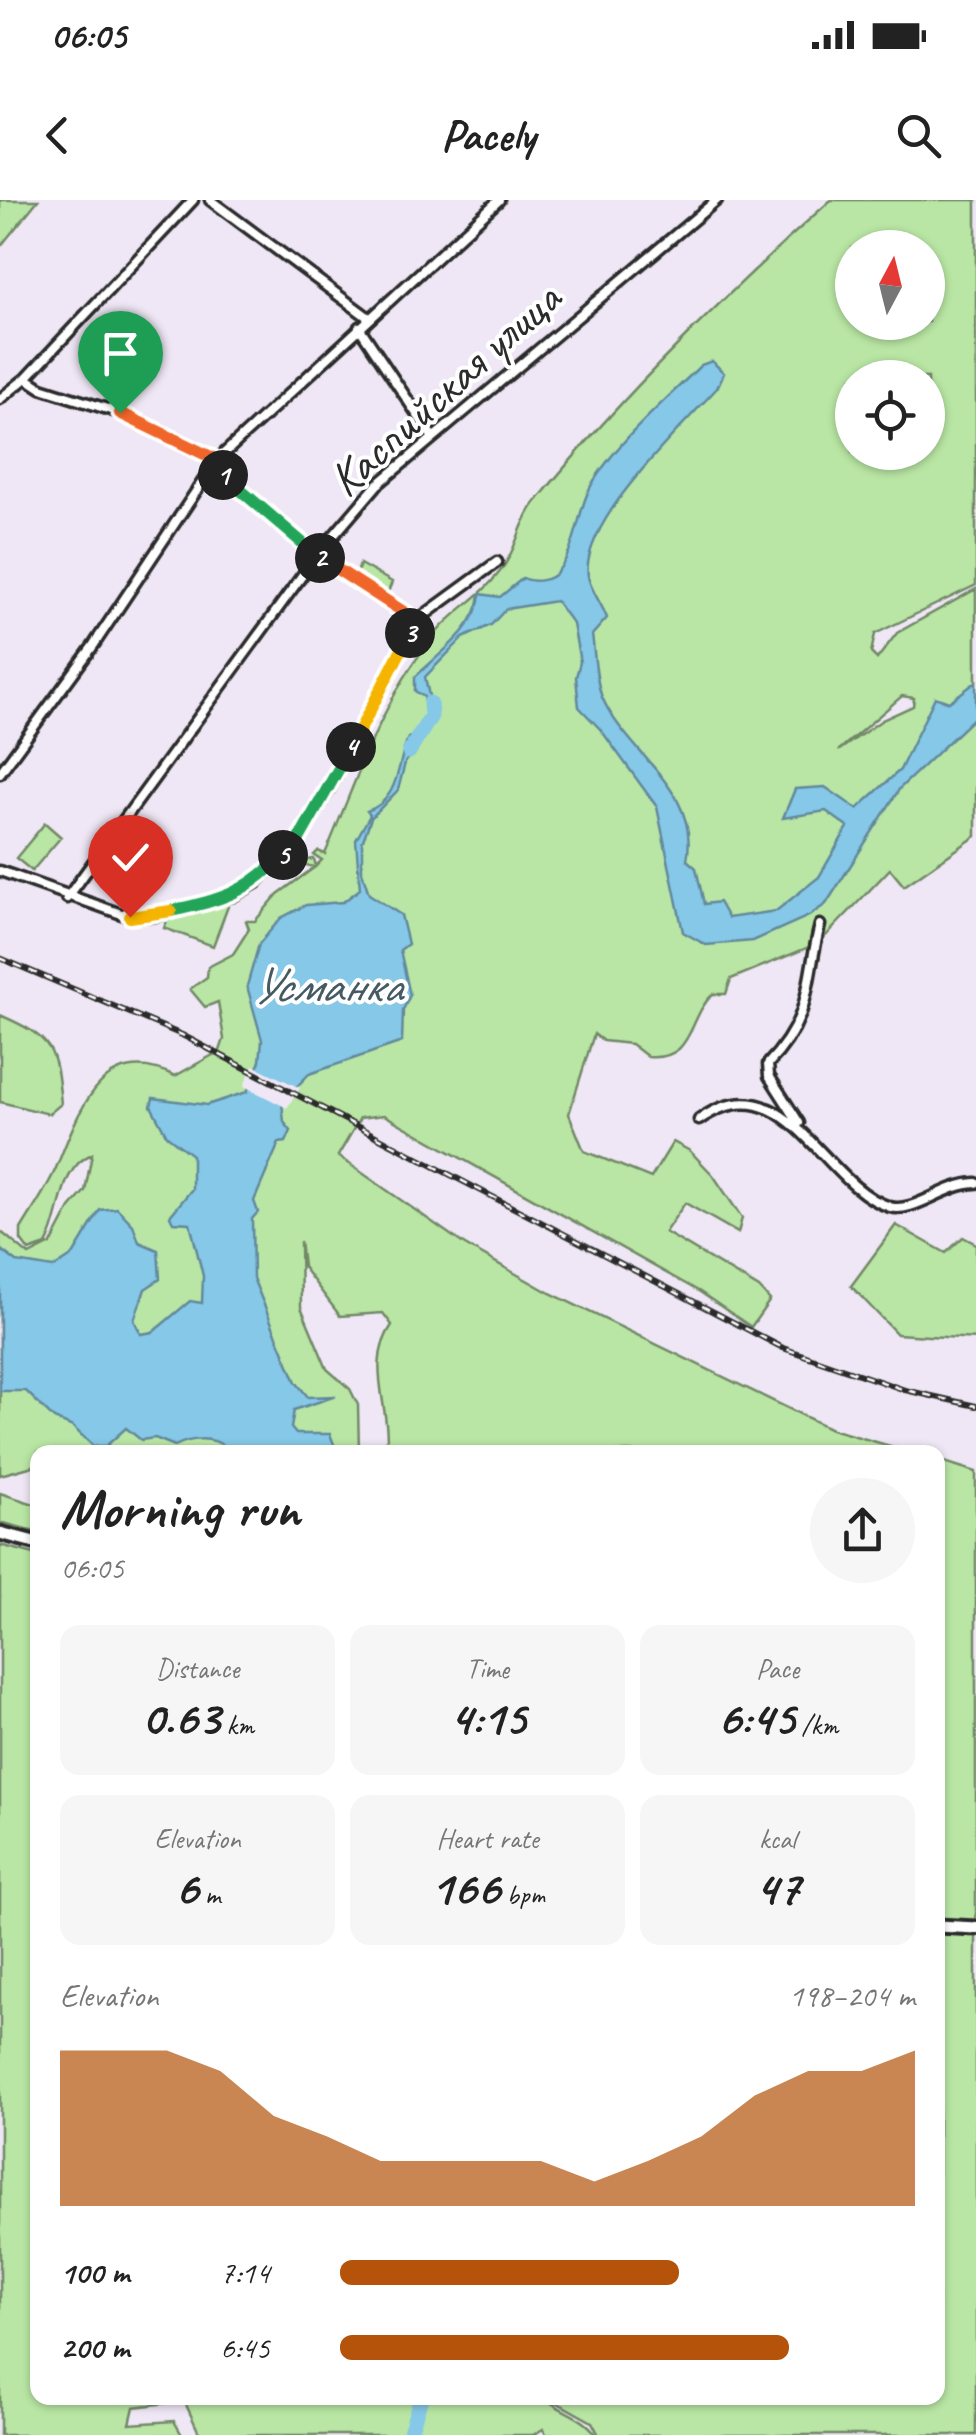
<!DOCTYPE html>
<meta charset="utf-8">
<style>
:root{--surface:#fff;--page:#f6f6f6;--text:#222;--muted:#767676;--accent:#b45309}
body{margin:0;font-family:Caveat,sans-serif;background:var(--page);color:var(--text);height:100vh;display:flex;flex-direction:column;font-size:38px;white-space:nowrap}
*{box-sizing:border-box;margin:0}
p{font-size:32px;color:var(--muted)}
.icon{flex:none;width:55px;height:55px;fill:none;stroke:currentColor;stroke-width:2;stroke-linecap:round;stroke-linejoin:round}
.map{position:relative;flex:1;overflow:hidden}
.panel{position:absolute;left:30px;top:1245px;width:915px;height:960px;display:flex;flex-direction:column;background:var(--surface);border-radius:20px;box-shadow:0 2px 8px #0004}
.panel>*{flex:none}
.needle{width:65px;rotate:7deg}
.fabs{position:absolute;left:835px;top:30px;display:grid;gap:20px}
.fabs a{display:grid;place-items:center;width:110px;height:110px;border-radius:50%;background:var(--surface);box-shadow:0 2px 8px #0004;font-size:50px}
.pin{position:absolute;display:grid;place-items:center;width:85px;height:85px;color:#fff;margin:-102px -42px;border-radius:50% 50% 50% 0;rotate:-45deg;box-shadow:0 0 10px #0007}
.pin .icon{rotate:45deg}
.km{position:absolute;width:50px;height:50px;margin:-25px;border-radius:50%;background:#222;color:#fff;font-size:28px;line-height:50px;text-align:center}
.round{display:grid;place-items:center;flex:none;width:105px;height:105px;border-radius:52px;background:var(--page)}
.head{display:flex;align-items:center;justify-content:space-between;height:170px;padding:0 30px}
h1{font-size:55px;font-weight:700;line-height:75px}
.stats{display:grid;grid-template-columns:repeat(3,1fr);gap:15px;height:170px;padding:10px 30px}
.stats div{display:grid;align-content:center;border-radius:20px;background:var(--page);text-align:center}
.stats b{font-size:50px;font-weight:700}
.stats small{font-size:28px;font-weight:400}
.stats p{font-size:28px}
.chart{height:280px;padding:20px 30px}
.chart p{display:flex;justify-content:space-between}
.chart svg{width:100%;height:180px;margin-top:10px;fill:var(--accent);opacity:.7}
ul{padding:0 30px;list-style:none;font-size:32px}
li{display:grid;grid-template-columns:160px 120px 1fr;align-items:center;height:75px}
li i{height:25px;border-radius:12px;background:var(--accent)}
.status{display:flex;justify-content:space-between;align-items:center;height:70px;padding:0 50px;background:var(--surface);direction:ltr}
.status svg{height:28px;fill:currentColor}
header{display:flex;justify-content:space-between;align-items:center;height:130px;padding:0 30px;background:var(--surface);font-size:45px;font-weight:700}
.map>svg:first-child{display:block}
</style>
<div class="status"><b>06:05</b><svg viewBox="0 0 49 12"><path d="M0 12V9h3v3zM5 12V6h3v6zM10 12V3h3v9zM15 12V0h3v12zM26 1h20v11H26zM47 4h2v5h-2z"/></svg></div>
<header><svg class="icon" aria-label="back" viewBox="0 0 24 24"><path d="M15 5l-7 7 7 7"/></svg>Pacely<svg class="icon" aria-label="search" viewBox="0 0 24 24"><circle cx="10" cy="10" r="6"/><path d="M15 15l6 6"/></svg></header>
<div class="map">
<svg width="976" height="2235" viewBox="0 0 976 2235">
<rect width="100%" height="100%" fill="#efe7f5"/>
<filter id="ink" filterUnits="userSpaceOnUse"><feTurbulence type="fractalNoise" baseFrequency=".01" numOctaves="2"/><feDisplacementMap in="SourceGraphic" scale="20" xChannelSelector="R" yChannelSelector="G"/><feConvolveMatrix kernelMatrix="1 2 1 2 8 2 1 2 1" color-interpolation-filters="sRGB"/></filter>
<g filter="url(#ink)">
<path fill="#b9e6a4" stroke="#728868" stroke-width="2.5" fill-rule="evenodd" d="M 0,0 L 38,0 L 0,47 Z
M 831,0 L 976,0 L 976,385 L 875,434 L 871,453 L 877,459 L 897,433 L 976,389 L 976,636 L 904,686 L 890,669 L 819,743 L 731,779 L 726,794 L 713,794 C 687,818 695,861 648,857 L 631,844 L 603,841 L 594,834 L 569,914 L 584,951 L 651,978 L 673,942 L 690,951 L 713,975 L 742,1018 L 738,1033 L 685,1003 L 665,1032 L 759,1088 L 770,1100 L 751,1127 L 700,1092 L 384,915 L 360,918 L 338,956 L 465,1045 L 548,1092 L 831,1229 L 911,1252 L 386,1252 C 392,1208 364,1166 392,1125 L 383,1113 L 340,1116 L 303,1067 L 300,1041 L 301,1107 L 327,1169 L 350,1189 L 358,1205 L 359,1252 L 38,1252 L 37,1265 L 0,1275 L 0,1031 L 29,1055 L 51,1044 L 70,1008 L 85,991 L 92,954 C 57,969 63,1016 46,1045 L 29,1051 L 21,1040 L 21,1029 C 33,1009 47,989 56,968 C 79,913 100,840 175,876 L 220,851 L 224,839 L 218,802 L 205,807 L 190,789 L 207,777 L 208,767 L 233,754 L 249,729 L 246,721 L 255,721 L 278,694 L 315,667 L 306,665 L 307,660 L 314,659 L 316,666 L 322,660 L 314,655 L 318,651 L 325,654 C 358,578 382,497 437,432 C 456,409 481,398 502,369 C 517,349 519,323 535,303 C 624,193 726,94 831,0 ZM 852,48 L 928,48 L 928,122 L 852,122 ZM 852,178 L 928,178 L 928,252 L 852,252 ZM 902,496 L 914,498 L 913,506 L 882,520 L 838,551 Z
M 360,364 L 392,382 L 387,395 L 381,396 L 355,378 Z
M 45,623 L 61,637 L 32,671 L 16,658 Z
M 230,701 L 213,746 L 164,728 L 170,714 Z
M 0,815 C 53,838 56,848 61,904 L 49,914 L 0,902 Z
M 896,1025 L 946,1053 L 963,1037 L 976,1044 L 976,1139 L 897,1134 L 851,1086 Z
M 938,1260 L 976,1272 L 976,2235 L 599,2235 L 592,2222 L 549,2198 L 938,2198 Z
M 0,1293 L 37,1305 L 37,1332 L 0,1322 Z
M 0,1345 L 38,1355 L 38,2198 L 164,2198 L 167,2203 L 134,2207 L 130,2224 L 174,2221 L 182,2235 L 0,2235 Z
M 183,2198 L 545,2198 C 560,2212 586,2217 596,2235 L 546,2235 L 543,2229 L 533,2235 L 200,2235 Z"/>
<path fill="#86c8e7" stroke="#62899c" stroke-width="2.5" d="M 712,161 L 724,173 L 717,188 C 682,227 580,322 588,376 C 590,389 602,404 607,418 L 592,435 C 595,454 595,479 602,497 C 626,554 701,589 687,660 L 696,668 L 704,704 L 719,702 L 728,718 L 776,711 L 819,677 L 848,627 L 826,611 L 783,618 L 795,589 L 825,587 L 857,609 L 900,570 L 935,497 L 949,502 L 976,482 L 976,516 L 900,588 L 826,704 L 809,716 L 753,741 L 706,745 L 683,732 L 657,607 L 601,530 L 579,507 L 576,477 L 580,462 L 573,424 L 556,401 L 506,409 L 491,425 L 463,438 L 425,477 L 433,515 L 405,563 L 398,590 L 371,618 L 362,643 L 362,672 L 369,694 L 401,715 L 408,744 L 400,750 L 410,795 L 403,810 L 402,842 L 309,874 L 282,902 L 284,922 L 291,931 L 286,942 L 279,943 L 254,1001 L 258,1012 L 252,1019 L 253,1078 L 296,1182 L 308,1197 L 336,1196 L 294,1210 L 291,1228 L 296,1234 L 330,1234 L 337,1252 L 223,1252 L 225,1247 C 212,1236 190,1238 175,1246 L 155,1238 L 141,1240 L 126,1228 L 106,1246 L 93,1246 L 73,1227 L 54,1219 L 26,1191 L 0,1191 L 0,1049 L 17,1062 L 53,1068 L 73,1055 L 100,1010 L 117,1008 L 133,1025 L 139,1042 L 158,1050 L 160,1079 L 145,1089 L 134,1120 L 141,1134 L 153,1132 L 190,1101 L 202,1103 L 203,1076 L 190,1023 L 173,1022 L 170,1016 L 192,989 L 192,955 L 167,936 L 151,906 L 153,898 L 207,905 L 247,892 L 260,861 L 262,840 L 247,786 L 259,744 L 281,718 L 306,705 L 343,702 L 360,689 L 356,640 L 370,615 L 367,611 C 400,600 397,563 408,538 C 428,532 428,515 424,497 L 415,491 L 415,477 C 440,453 478,427 480,394 L 500,397 L 523,378 C 533,383 551,381 558,371 C 579,344 577,306 595,279 C 623,236 665,201 701,165 Z"/>
<path fill="#efe7f5" d="M 253,865 L 300,888 L 287,908 L 244,886 Z"/>
<g fill="none" stroke-linecap="round" stroke-linejoin="round">
<path stroke="#86c8e7" stroke-width="15" d="M 409,552 L 431,516 L 430,503
M 409,2235 L 421,2198"/>
<defs>
<path id="street" d="M 210,0 L 369,118
M 359,127 L 433,238
M 26,178 L 41,188 L 120,213 L 217,260
M 0,199 L 26,178 L 193,0
M 213,266 L 317,355 L 416,421
M 0,573 L 93,446 L 217,260 L 499,0
M 0,671 L 130,717 L 155,716 L 233,696 L 256,683 L 299,639 L 329,590 L 416,421 L 497,362
M 67,698 L 317,355 L 377,285 L 717,0
M 699,920 C 786,858 822,986 890,1007 C 913,1014 945,984 976,983
M 799,923 L 769,876 L 768,864 C 813,817 805,783 820,725"/>
<path id="secondary" d="M 0,1333 L 38,1343
M 938,1726 L 976,1728"/>
</defs>
<use href="#street" stroke="#2b2b2b" stroke-width="15"/>
<use href="#secondary" stroke="#2b2b2b" stroke-width="19"/>
<use href="#street" stroke="#fff" stroke-width="8"/>
<use href="#secondary" stroke="#fff" stroke-width="11"/>
<defs>
<path id="rail" d="M 0,758 L 182,835 L 783,1148 L 905,1190 L 976,1206"/>
</defs>
<use href="#rail" stroke="#2b2b2b" stroke-width="6"/>
<use href="#rail" stroke="#fff" stroke-width="2.5" stroke-dasharray="8" stroke-linecap="butt"/>
</g>
</g>
<g fill="none" stroke-linecap="round" stroke-linejoin="round" filter="url(#ink)">
<defs>
<path id="split-1" d="M 120,213 L 217,260 L 213,266 L 223,275"/>
<path id="split-2" d="M 223,275 L 320,358"/>
<path id="split-3" d="M 320,358 L 416,420 L 410,433"/>
<path id="split-4" d="M 351,547 L 410,433"/>
<path id="split-5" d="M 283,655 L 299,639 L 351,547"/>
<path id="split-6" d="M 171,711 C 223,699 245,694 283,655"/>
<path id="split-7" d="M 130,717 L 171,711"/>
</defs>
<use href="#split-1" stroke="#fff" stroke-width="20"/>
<use href="#split-2" stroke="#fff" stroke-width="20"/>
<use href="#split-3" stroke="#fff" stroke-width="20"/>
<use href="#split-4" stroke="#fff" stroke-width="20"/>
<use href="#split-5" stroke="#fff" stroke-width="20"/>
<use href="#split-6" stroke="#fff" stroke-width="20"/>
<use href="#split-7" stroke="#fff" stroke-width="20"/>
<use href="#split-1" stroke="#f0652b" stroke-width="12"/>
<use href="#split-2" stroke="#22a559" stroke-width="12"/>
<use href="#split-3" stroke="#f0652b" stroke-width="12"/>
<use href="#split-4" stroke="#f5b400" stroke-width="12"/>
<use href="#split-5" stroke="#22a559" stroke-width="12"/>
<use href="#split-6" stroke="#22a559" stroke-width="12"/>
<use href="#split-7" stroke="#f5b400" stroke-width="12"/>
</g>
<g text-anchor="middle" dominant-baseline="central" stroke-width="8" stroke-linejoin="round" paint-order="stroke">
<g font-size="48" fill="#2b2b2b" stroke="#fff">
<text transform="translate(444 189) rotate(-42)">Каспийская улица</text>
</g>
<g font-size="50" font-style="italic" fill="#465a63" stroke="#fff">
<text x="326" y="785">Усманка</text>
</g>
</g>
</svg>
<div class="fabs">
<a><svg class="needle" viewBox="-14 -14 28 28"><path d="M0-13l5 13h-10z" fill="#e53935"/><path d="M0 13l5-13h-10z" fill="#767676"/></svg></a>
<a><svg class="icon" aria-label="locate" viewBox="0 0 24 24"><circle cx="12" cy="12" r="6"/><path d="M12 2v4M12 18v4M2 12h4M18 12h4"/></svg></a>
</div>
<div class="pin" style="left:120px;top:213px;background:#1e9e55"><svg class="icon" aria-label="arrive" viewBox="0 0 24 24"><path d="M6 21V4h12l-3 4 3 4H6"/></svg></div>
<div class="pin" style="left:130px;top:717px;background:#d93025"><svg class="icon" aria-label="check" viewBox="0 0 24 24"><path d="M5 12l5 5 9-10"/></svg></div>
<b class="km" style="left:223px;top:275px">1</b>
<b class="km" style="left:320px;top:358px">2</b>
<b class="km" style="left:410px;top:433px">3</b>
<b class="km" style="left:351px;top:547px">4</b>
<b class="km" style="left:283px;top:655px">5</b>
<section class="panel">
<div class="head"><div><h1>Morning run</h1><p>06:05</p></div><a class="round"><svg class="icon" aria-label="share" viewBox="0 0 24 24"><path d="M12 15V3M7 8l5-5 5 5M5 13v7h14v-7"/></svg></a></div>
<div class="stats">
<div><p>Distance</p><b>0.63<small> km</small></b></div>
<div><p>Time</p><b>4:15</b></div>
<div><p>Pace</p><b>6:45<small> /km</small></b></div>
</div>
<div class="stats">
<div><p>Elevation</p><b>6<small> m</small></b></div>
<div><p>Heart rate</p><b>166<small> bpm</small></b></div>
<div><p>kcal</p><b>47</b></div>
</div>
<div class="chart"><p><span>Elevation</span>198–204 m</p>
<svg viewBox="0 0 160 44" preserveAspectRatio="none"><path d="M0 44V6L10 6L20 6L30 11L40 22L50 27L60 33L70 33L80 33L90 33L100 38L110 33L120 27L130 17L140 11L150 11L160 6V44z"/></svg>
</div>
<ul>
<li><b>100 m</b>7:14<i style="width:59%"></i></li>
<li><b>200 m</b>6:45<i style="width:78%"></i></li>
</ul>
</section>
</div>
